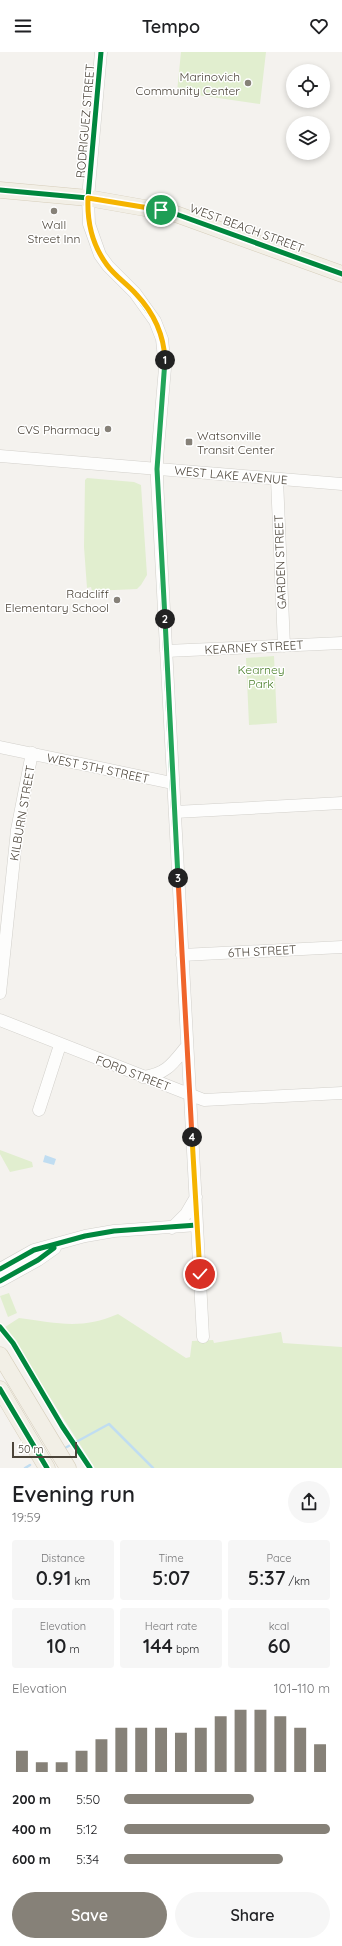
<!DOCTYPE html>
<meta charset="utf-8">
<style>
:root{--surface:#fff;--page:#f6f6f6;--text:#202124;--muted:#757577;--accent:#868178}
body{margin:0;font-family:Quicksand,sans-serif;background:var(--page);color:var(--text);height:100vh;display:flex;flex-direction:column;font-size:15px;white-space:nowrap}
*{box-sizing:border-box;margin:0}
p{font-size:13px;color:var(--muted)}
.icon{flex:none;width:22px;height:22px;fill:none;stroke:currentColor;stroke-width:2;stroke-linecap:round;stroke-linejoin:round}
.map{position:relative;height:1416px;overflow:hidden}
.drawer{display:flex;flex-direction:column;background:var(--surface);flex:1}
.drawer>*{flex:none}
.tools{position:absolute;left:286px;top:12px;display:grid;gap:8px}
.tools a{display:grid;place-items:center;width:44px;height:44px;border-radius:50%;background:var(--surface);box-shadow:0 2px 6px #0003;font-size:20px}
.scale{position:absolute;left:12px;bottom:10px;width:65px;box-sizing:border-box;padding-left:4px;border:2px solid #4b4439;border-top:0;font-size:11px;line-height:14px;white-space:nowrap;color:#4b4439;-webkit-text-stroke:3px #fff;paint-order:stroke}
.pin{position:absolute;display:grid;place-items:center;width:34px;height:34px;color:#fff;margin:-17px;border:2px solid #fff;border-radius:50%;box-shadow:0 1px 4px #0007}
.km{position:absolute;width:20px;height:20px;margin:-10px;border-radius:50%;background:#222;color:#fff;font-size:11px;line-height:20px;text-align:center}
.round{display:grid;place-items:center;flex:none;width:42px;height:42px;border-radius:21px;background:var(--page)}
.overview{display:flex;align-items:center;justify-content:space-between;height:68px;padding:0 12px}
h1{font-size:22px;font-weight:600;line-height:30px}
.stats{display:grid;grid-template-columns:repeat(3,1fr);gap:6px;height:68px;padding:4px 12px}
.stats div{display:grid;align-content:center;border-radius:4px;background:var(--page);text-align:center}
.stats b{font-size:20px;font-weight:600}
.stats small{font-size:11px;font-weight:400}
.stats p{font-size:11px}
.chart{height:112px;padding:8px 12px}
.chart p{display:flex;justify-content:space-between}
.chart svg{width:100%;height:72px;margin-top:4px;stroke:var(--accent);stroke-width:6}
.button{display:flex;gap:8px;margin-top:auto;padding:8px 12px}
.button a{flex:1;height:46px;border-radius:24px;background:var(--accent);color:#fff;font-size:16px;font-weight:600;line-height:46px;text-align:center}
.button a+a{background:var(--page);color:var(--text)}
ul{padding:0 12px;list-style:none;font-size:13px}
li{display:grid;grid-template-columns:64px 48px 1fr;align-items:center;height:30px}
li i{height:10px;border-radius:5px;background:var(--accent)}
header{display:flex;justify-content:space-between;align-items:center;height:52px;padding:0 12px;background:var(--surface);font-size:18px;font-weight:600}
.map>svg:first-child{display:block}
</style>
<header><svg class="icon" aria-label="menu" viewBox="0 0 24 24"><path d="M4 6h16M4 12h16M4 18h16"/></svg>Tempo<svg class="icon" aria-label="heart" viewBox="0 0 24 24"><path d="M12 20l-8-8c-3-5 5-10 8-4 3-6 11-1 8 4z"/></svg></header>
<div class="map">
<svg width="342" height="1416" viewBox="0 0 342 1416">
<rect width="100%" height="100%" fill="#f4f2ee"/>
<path fill="#e1eecf" d="M 181,0 L 266,0 L 260,52 L 177,40 Z
M 87,426 L 134,430 L 141,433 L 147,523 L 141,533 L 137,537 L 92,539 L 91,535 L 87,536 L 84,495 L 85,428 Z
M 274,604 L 277,671 L 249,673 L 246,606 Z
M 0,1098 L 32,1110 L 33,1115 L 10,1120 L 0,1102 Z
M 9,1241 L 17,1261 L 8,1265 L 0,1244 Z
M 118,1262 L 186,1306 L 190,1305 L 192,1289 L 213,1288 L 214,1291 L 281,1280 L 283,1291 L 342,1295 L 342,1416 L 95,1416 L 5,1275 L 19,1266 C 57,1271 81,1278 118,1262 Z"/>
<path fill="#c0ddf1" d="M 45,1103 L 56,1107 L 54,1113 L 43,1110 Z"/>
<g fill="none" stroke-linecap="round" stroke-linejoin="round">
<path stroke="#c0ddf1" stroke-width="2.5" d="M 65,1396 L 109,1372 L 153,1416
M 25,1416 L 30,1413"/>
<defs>
<path id="minor" d="M 101,0 L 88,146 L 89,172 L 100,203 L 108,214 L 135,241 L 155,269 L 162,287 L 165,316 L 157,407 L 157,428 L 203,1285
M 0,404 L 342,432
M 277,427 L 284,594
M 166,599 L 342,591
M 0,695 L 172,731
M 175,760 L 342,751
M 182,903 L 342,895
M 0,941 L 17,778 L 32,701
M 0,968 L 204,1048 L 342,1041
M 143,1025 C 167,1022 173,1011 187,994
M 39,1058 L 60,993
M 172,1176 L 186,1162 L 196,1145
M 0,1217 L 34,1198 L 85,1184 L 114,1179 L 197,1173
M 0,1229 L 38,1208 L 55,1196"/>
<path id="major" d="M 0,138 L 88,146 L 173,161 L 342,222
M 0,1303 L 68,1416
M 0,1337 L 47,1416"/>
</defs>
<use href="#minor" stroke="#d2d0cb" stroke-width="13"/>
<use href="#major" stroke="#d6cebb" stroke-width="17"/>
<use href="#minor" stroke="#fdfdfc" stroke-width="12"/>
<use href="#major" stroke="#f2efe6" stroke-width="16"/>
<defs>
<path id="cycleway" d="M 0,138 L 88,146 L 173,161 L 342,222
M 0,1217 L 34,1198 L 85,1184 L 114,1179 L 197,1173 L 172,731 L 157,428 L 157,407 L 165,316 L 162,287 L 155,269 L 135,241 L 108,214 L 100,203 L 89,172 L 88,146 L 101,0
M 0,1229 L 38,1208 L 54,1196
M 0,1275 L 13,1291 L 62,1374 L 90,1416
M 0,1337 L 47,1416"/>
</defs>
<use href="#cycleway" stroke="#fff" stroke-width="8"/>
<use href="#cycleway" stroke="#00873e" stroke-width="5"/>
</g>
<g fill="none" stroke-linecap="round" stroke-linejoin="round">
<defs>
<path id="split-1" d="M 161,158 L 88,146 C 87,170 93,194 107,213 C 115,224 127,232 136,242 C 153,260 164,283 165,308"/>
<path id="split-2" d="M 165,567 L 157,417 L 165,308"/>
<path id="split-3" d="M 165,567 L 178,826"/>
<path id="split-4" d="M 178,826 L 192,1085"/>
<path id="split-5" d="M 192,1085 L 200,1222"/>
</defs>
<use href="#split-1" stroke="#fff" stroke-width="8"/>
<use href="#split-2" stroke="#fff" stroke-width="8"/>
<use href="#split-3" stroke="#fff" stroke-width="8"/>
<use href="#split-4" stroke="#fff" stroke-width="8"/>
<use href="#split-5" stroke="#fff" stroke-width="8"/>
<use href="#split-1" stroke="#f5b400" stroke-width="5"/>
<use href="#split-2" stroke="#22a559" stroke-width="5"/>
<use href="#split-3" stroke="#22a559" stroke-width="5"/>
<use href="#split-4" stroke="#f0652b" stroke-width="5"/>
<use href="#split-5" stroke="#f5b400" stroke-width="5"/>
</g>
<g fill="#868178" stroke="#fff" stroke-width="1.5">
<circle cx="248" cy="31" r="4"/>
<circle cx="54" cy="159" r="4"/>
<circle cx="108" cy="377" r="4"/>
<rect x="185" y="386" width="8" height="8" rx="2"/>
<circle cx="117" cy="548" r="4"/>
</g>
<g text-anchor="middle" dominant-baseline="central" stroke-width="3" stroke-linejoin="round" paint-order="stroke">
<g font-size="12" fill="#4b4439" stroke="#fff" text-anchor="end">
<text x="240" y="24">Marinovich<tspan x="240" dy="14">Community Center</tspan></text>
<text x="54" y="172" text-anchor="middle">Wall<tspan x="54" dy="14">Street Inn</tspan></text>
<text x="100" y="377">CVS Pharmacy</text>
<text x="197" y="383" text-anchor="start">Watsonville<tspan x="197" dy="14">Transit Center</tspan></text>
<text x="109" y="541">Radcliff<tspan x="109" dy="14">Elementary School</tspan></text>
</g>
<g font-size="12" fill="#4b4439" stroke="#fff">
<text transform="translate(85 69) rotate(-85)">RODRIGUEZ STREET</text>
<text transform="translate(247 176) rotate(20)">WEST BEACH STREET</text>
<text transform="translate(231 423) rotate(5)">WEST LAKE AVENUE</text>
<text transform="translate(280 510) rotate(-92)">GARDEN STREET</text>
<text transform="translate(254 595) rotate(-3)">KEARNEY STREET</text>
<text transform="translate(98 716) rotate(12)">WEST 5TH STREET</text>
<text transform="translate(22 761) rotate(-80)">KILBURN STREET</text>
<text transform="translate(262 899) rotate(-3)">6TH STREET</text>
<text transform="translate(133 1021) rotate(21)">FORD STREET</text>
</g>
<g font-size="12" fill="#4a7f2a" stroke="#fff">
<text x="261" y="617">Kearney<tspan x="261" dy="14">Park</tspan></text>
</g>
</g>
</svg>
<div class="tools">
<a><svg class="icon" aria-label="locate" viewBox="0 0 24 24"><circle cx="12" cy="12" r="6"/><path d="M12 2v4M12 18v4M2 12h4M18 12h4"/></svg></a>
<a><svg class="icon" aria-label="layers" viewBox="0 0 24 24"><path d="M12 4l9 5-9 5-9-5zM3 14l9 5 9-5"/></svg></a>
</div>
<div class="scale">50 m</div>
<div class="pin" style="left:161px;top:158px;background:#1e9e55"><svg class="icon" aria-label="arrive" viewBox="0 0 24 24"><path d="M6 21V4h12l-3 4 3 4H6"/></svg></div>
<div class="pin" style="left:200px;top:1222px;background:#d93025"><svg class="icon" aria-label="check" viewBox="0 0 24 24"><path d="M5 12l5 5 9-10"/></svg></div>
<b class="km" style="left:165px;top:308px">1</b>
<b class="km" style="left:165px;top:567px">2</b>
<b class="km" style="left:178px;top:826px">3</b>
<b class="km" style="left:192px;top:1085px">4</b>
</div>
<section class="drawer">
<div class="overview"><div><h1>Evening run</h1><p>19:59</p></div><a class="round"><svg class="icon" aria-label="share" viewBox="0 0 24 24"><path d="M12 15V3M7 8l5-5 5 5M5 13v7h14v-7"/></svg></a></div>
<div class="stats">
<div><p>Distance</p><b>0.91<small> km</small></b></div>
<div><p>Time</p><b>5:07</b></div>
<div><p>Pace</p><b>5:37<small> /km</small></b></div>
</div>
<div class="stats">
<div><p>Elevation</p><b>10<small> m</small></b></div>
<div><p>Heart rate</p><b>144<small> bpm</small></b></div>
<div><p>kcal</p><b>60</b></div>
</div>
<div class="chart"><p><span>Elevation</span>101–110 m</p>
<svg viewBox="0 0 160 44" preserveAspectRatio="none"><path d="M5 44V31M15 44V38M25 44V38M35 44V31M45 44V24M55 44V17M65 44V17M75 44V17M85 44V20M95 44V17M105 44V10M115 44V6M125 44V6M135 44V10M145 44V17M155 44V27"/></svg>
</div>
<ul>
<li><b>200 m</b>5:50<i style="width:63%"></i></li>
<li><b>400 m</b>5:12<i style="width:100%"></i></li>
<li><b>600 m</b>5:34<i style="width:77%"></i></li>
</ul>
<div class="button"><a>Save</a><a>Share</a></div>
</section>
